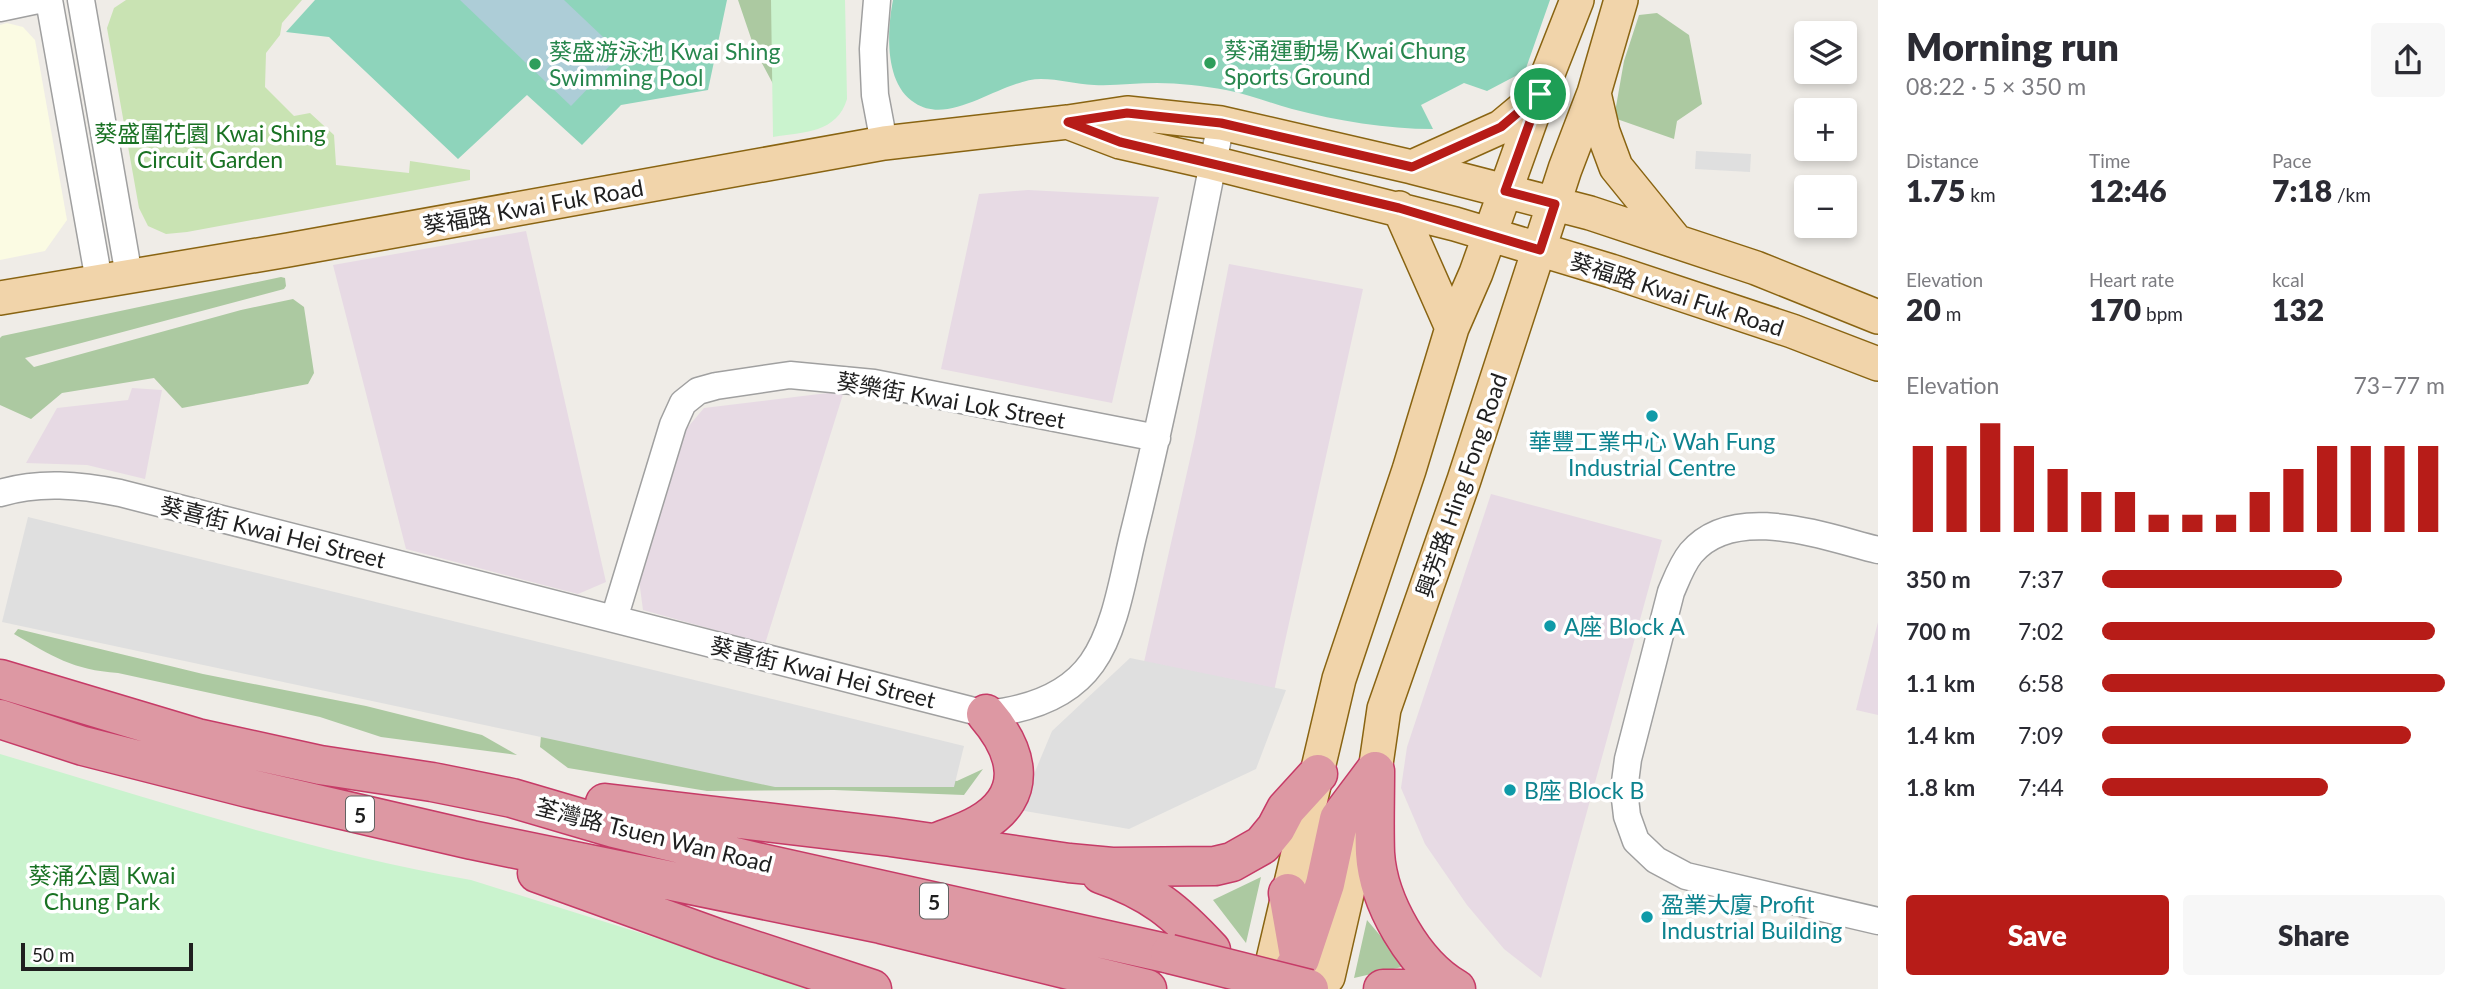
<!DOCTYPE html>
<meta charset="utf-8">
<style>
:root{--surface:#fff;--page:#f7f7f7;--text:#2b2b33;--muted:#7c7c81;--accent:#b71c18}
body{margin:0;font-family:Lato,"Noto Sans TC",sans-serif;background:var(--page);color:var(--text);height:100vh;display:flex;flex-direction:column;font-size:26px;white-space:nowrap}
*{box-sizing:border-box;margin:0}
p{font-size:23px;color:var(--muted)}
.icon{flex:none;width:38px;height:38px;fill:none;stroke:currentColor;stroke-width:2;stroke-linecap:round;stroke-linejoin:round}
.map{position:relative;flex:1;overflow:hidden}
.sheet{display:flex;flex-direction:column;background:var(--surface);width:595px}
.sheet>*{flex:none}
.controls{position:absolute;left:1794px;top:21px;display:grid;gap:14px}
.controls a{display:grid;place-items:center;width:63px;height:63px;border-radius:7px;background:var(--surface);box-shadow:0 4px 10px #0003;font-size:35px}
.scale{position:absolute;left:21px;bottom:18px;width:172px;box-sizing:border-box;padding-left:7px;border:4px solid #1f1f1f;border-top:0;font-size:19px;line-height:24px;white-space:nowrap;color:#1f1f1f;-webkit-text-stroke:5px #fff;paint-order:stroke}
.pin{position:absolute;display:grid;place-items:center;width:60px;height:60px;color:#fff;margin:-30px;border:4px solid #fff;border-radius:50%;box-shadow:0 2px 7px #0007}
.round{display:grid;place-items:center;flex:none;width:74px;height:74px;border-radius:7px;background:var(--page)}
.head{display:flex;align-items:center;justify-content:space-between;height:119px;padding:0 28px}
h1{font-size:38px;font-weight:800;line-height:52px}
.figures{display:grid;grid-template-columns:repeat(3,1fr);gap:10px;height:119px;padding:7px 28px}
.figures div{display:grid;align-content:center}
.figures b{font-size:30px;font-weight:800}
.figures small{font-size:19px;font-weight:400}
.figures p{font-size:19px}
.chart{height:196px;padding:14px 28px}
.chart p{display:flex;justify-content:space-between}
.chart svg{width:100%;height:126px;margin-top:7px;stroke:var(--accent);stroke-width:6}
.button{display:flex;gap:14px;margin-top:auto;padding:14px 28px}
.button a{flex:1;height:80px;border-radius:7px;background:var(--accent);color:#fff;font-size:28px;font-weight:800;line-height:80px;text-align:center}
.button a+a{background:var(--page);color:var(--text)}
ul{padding:0 28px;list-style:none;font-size:23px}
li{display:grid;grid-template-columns:112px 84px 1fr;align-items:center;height:52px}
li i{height:18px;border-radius:9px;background:var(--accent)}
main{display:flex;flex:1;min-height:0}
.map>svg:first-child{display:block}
</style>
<main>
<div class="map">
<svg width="1878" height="989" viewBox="0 0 1878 989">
<rect width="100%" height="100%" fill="#efece7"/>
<path fill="#e7dae4" d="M 1028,190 L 1159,197 L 1112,403 L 941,369 L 979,194 Z
M 526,231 L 606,582 L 578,594 L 406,549 L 333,265 Z
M 1229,264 L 1363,289 L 1272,700 L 1142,671 L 1195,437 Z
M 132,388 L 162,390 L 145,479 L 87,465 L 26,463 L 57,408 L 128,400 Z
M 844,391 L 765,644 L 643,610 L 637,565 L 677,440 L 704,408 Z
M 1491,494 L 1662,540 L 1541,978 L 1504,949 L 1467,905 L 1425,844 L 1401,788 L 1407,747 Z
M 1878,622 L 1878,715 L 1856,710 Z"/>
<path fill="#fbfbe3" d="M 7,23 L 23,27 L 35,40 L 67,220 L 45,251 L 0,260 L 0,25 Z"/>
<path fill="#c9e3b3" d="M 126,0 L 302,0 L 282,23 L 280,35 L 266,53 L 265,87 L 294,116 L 310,113 L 334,135 L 336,165 L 409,173 L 410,161 L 470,170 L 470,180 L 187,232 L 166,234 L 148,226 L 139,208 L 107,28 L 114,8 Z"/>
<path fill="#acc9a1" d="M 738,0 L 832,0 L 787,110 L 755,50 Z
M 1657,13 L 1689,35 L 1702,104 L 1677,121 L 1674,139 L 1614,118 L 1624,61 L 1639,15 Z
M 281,277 L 285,278 L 286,286 L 284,289 L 25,358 L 34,367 L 241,310 L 293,299 L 304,307 L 314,373 L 308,384 L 182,408 L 154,378 L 62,393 L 31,419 L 0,405 L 0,338 L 2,336 Z
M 18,629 L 203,674 L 366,706 L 482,735 L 517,755 L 381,737 L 320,717 L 118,673 C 73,670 52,656 14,634 Z
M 542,724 L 957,781 L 983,769 L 964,795 L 834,790 L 707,791 L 568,768 L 540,747 Z
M 1261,877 L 1246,943 L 1213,900 Z
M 1367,920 L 1406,966 L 1354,978 Z"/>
<path fill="#caf3ce" d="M 771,0 L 845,0 L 847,99 C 837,133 804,132 773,137 Z
M 0,754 C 155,800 311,852 471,880 L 819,989 L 0,989 Z"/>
<path fill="#8ed4bb" d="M 315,0 L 727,0 L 708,90 L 621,105 L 582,145 L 527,95 L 458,159 L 329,37 L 286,32 Z
M 893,0 L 1550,0 L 1525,71 L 1487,91 L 1464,83 L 1421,105 L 1433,129 C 1386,129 1338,121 1292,109 C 1270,103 1248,94 1226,90 C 1204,86 1179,83 1157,83 C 1136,83 1115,86 1094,85 C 1076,84 1059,79 1041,79 C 1002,79 951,127 915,103 C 884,84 887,31 893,0 Z"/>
<path fill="#dfdfdf" d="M 1696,151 L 1751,154 L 1750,172 L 1695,169 Z
M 28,517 L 964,746 L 954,787 L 775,787 L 2,622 Z
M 1130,658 L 1286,690 L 1256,769 L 1129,829 L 1019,810 L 1052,731 Z"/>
<path fill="#adcdd7" d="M 460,0 L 564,0 L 621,54 L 571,106 Z"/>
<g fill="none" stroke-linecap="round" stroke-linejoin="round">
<defs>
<path id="minor" d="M 49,0 L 99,281
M 81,0 L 129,276
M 877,0 L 873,49 L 875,95 L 884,143
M 0,8 L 38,0
M 0,493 C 40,481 80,485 120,493 L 986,714 C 1025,710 1068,697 1092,663 C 1117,628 1124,570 1135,528 C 1168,394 1194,258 1221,123
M 1878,550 C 1825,537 1734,502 1691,553 C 1682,564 1677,578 1671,592 L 1628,759 L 1624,790 L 1627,816 L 1636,841 L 1656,860 L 1686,876 L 1878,921
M 614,619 L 673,425 L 683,403 L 698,391 L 716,386 L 790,375 L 874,383 L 1157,438"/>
<path id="major" d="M 1594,93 L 1603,132 L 1616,167 L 1676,241
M 1070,123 L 1120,142 L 1213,163 L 1455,224 L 1611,271 L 1792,331 L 1878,364
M 1412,167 L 1501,127 L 1537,97
M 1399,208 L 1452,328
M 0,298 L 288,250 L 884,143 L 1068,122 L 1127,113 L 1221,123 L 1412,167 L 1590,213 L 1756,268 L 1878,317
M 1272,964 L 1339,679 L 1409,470 L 1452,328 L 1476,273 L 1540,94 L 1577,0
M 1328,977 L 1375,771 L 1384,709 L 1464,480 L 1565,169 L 1594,93 L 1621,0"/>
<path id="highway" d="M 0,679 L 197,738 L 320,765 L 432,782 L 512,798 L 614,828 L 756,862 L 1170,954
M 0,719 L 83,746 L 248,788 L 472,840 L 881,924 L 1147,989
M 1375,771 C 1375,799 1374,826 1375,853 C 1378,902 1414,965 1456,989
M 605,803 L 891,837 L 1069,863 L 1112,867 L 1215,866 L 1232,862 L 1262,845 L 1276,828 L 1286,809 L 1318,774
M 935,843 C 950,837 967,832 980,824 C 1030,795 1018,751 986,714
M 537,873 L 720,939 L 872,989
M 1101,874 C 1151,891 1176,912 1211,950
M 1288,893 L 1299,956
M 1294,968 L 1300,959 L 1325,884 L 1339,819 L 1375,771
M 1383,989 L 1423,989"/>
</defs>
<use href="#minor" stroke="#a0a0a0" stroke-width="29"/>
<use href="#major" stroke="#896412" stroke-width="36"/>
<use href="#highway" stroke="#c63b67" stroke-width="41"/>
<use href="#minor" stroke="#fff" stroke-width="26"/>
<use href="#major" stroke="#f1d4aa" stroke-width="33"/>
<use href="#highway" stroke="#dd98a3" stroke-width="38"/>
<defs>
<path id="highway-bridge" d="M 1170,954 L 1309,989"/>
</defs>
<use href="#highway-bridge" stroke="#c63b67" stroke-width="41" stroke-linecap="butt"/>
<use href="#highway-bridge" stroke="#dd98a3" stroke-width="38"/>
</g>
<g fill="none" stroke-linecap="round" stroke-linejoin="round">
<defs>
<path id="route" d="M 1540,94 L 1505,191 L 1555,204 L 1540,250 L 1399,208 L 1120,142 L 1068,122 L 1127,113 L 1221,123 L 1412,167 L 1501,127 Z"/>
</defs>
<use href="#route" stroke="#fff" stroke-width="14"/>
<use href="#route" stroke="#b71c18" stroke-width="9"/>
</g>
<g fill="#2e9e5b" stroke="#fff" stroke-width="2.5">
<circle cx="1210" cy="63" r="7"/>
<circle cx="535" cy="64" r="7"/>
</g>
<g fill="#0f9aa8" stroke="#fff" stroke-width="2.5">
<circle cx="1652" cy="416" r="7"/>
<circle cx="1550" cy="626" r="7"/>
<circle cx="1510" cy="790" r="7"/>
<circle cx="1647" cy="917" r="7"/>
</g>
<g text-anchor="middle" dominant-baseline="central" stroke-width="7" stroke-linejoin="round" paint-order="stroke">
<g fill="#fff" stroke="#626262" stroke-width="2">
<rect x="346" y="796.5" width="28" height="35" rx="5"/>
<rect x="920" y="883.5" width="28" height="35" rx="5"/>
</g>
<g font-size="21" font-weight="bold" fill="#1f1f1f">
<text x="360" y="814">5</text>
<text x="934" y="901">5</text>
</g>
<g font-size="23" fill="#27864d" stroke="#fff" text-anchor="start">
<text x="1224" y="50">葵涌運動場 Kwai Chung<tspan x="1224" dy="26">Sports Ground</tspan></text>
<text x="549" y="51">葵盛游泳池 Kwai Shing<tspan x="549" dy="26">Swimming Pool</tspan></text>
</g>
<g font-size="23" fill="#197223" stroke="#fff">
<text x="210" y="133">葵盛圍花園 Kwai Shing<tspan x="210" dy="26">Circuit Garden</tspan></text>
<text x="102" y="875">葵涌公園 Kwai<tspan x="102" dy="26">Chung Park</tspan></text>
</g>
<g font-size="23" fill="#1f1f1f" stroke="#fff">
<text transform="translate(533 206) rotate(-10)">葵福路 Kwai Fuk Road</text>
<text transform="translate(1677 294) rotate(18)">葵福路 Kwai Fuk Road</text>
<text transform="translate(951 400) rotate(10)">葵樂街 Kwai Lok Street</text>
<text transform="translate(1461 485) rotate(-71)">興芳路 Hing Fong Road</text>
<text transform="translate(273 532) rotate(14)">葵喜街 Kwai Hei Street</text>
<text transform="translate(823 672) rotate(14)">葵喜街 Kwai Hei Street</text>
<text transform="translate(654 835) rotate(14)">荃灣路 Tsuen Wan Road</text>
</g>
<g font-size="23" fill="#0d838f" stroke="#fff" text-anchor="start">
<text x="1652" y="441" text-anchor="middle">華豐工業中心 Wah Fung<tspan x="1652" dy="26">Industrial Centre</tspan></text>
<text x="1564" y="626">A座 Block A</text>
<text x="1524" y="790">B座 Block B</text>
<text x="1661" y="904">盈業大廈 Profit<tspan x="1661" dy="26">Industrial Building</tspan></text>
</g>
</g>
</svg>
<div class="controls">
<a><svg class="icon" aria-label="layers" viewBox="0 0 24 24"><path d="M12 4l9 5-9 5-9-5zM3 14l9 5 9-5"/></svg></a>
<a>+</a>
<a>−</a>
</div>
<div class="scale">50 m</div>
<div class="pin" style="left:1540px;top:94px;background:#1e9e55"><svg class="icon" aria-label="arrive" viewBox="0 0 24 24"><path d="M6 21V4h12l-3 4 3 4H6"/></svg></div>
</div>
<section class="sheet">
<div class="head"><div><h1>Morning run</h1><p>08:22 · 5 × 350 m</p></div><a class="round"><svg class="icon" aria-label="share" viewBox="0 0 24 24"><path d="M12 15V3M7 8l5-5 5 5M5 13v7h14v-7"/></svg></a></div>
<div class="figures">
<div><p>Distance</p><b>1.75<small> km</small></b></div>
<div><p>Time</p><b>12:46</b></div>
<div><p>Pace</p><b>7:18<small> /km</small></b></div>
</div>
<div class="figures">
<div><p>Elevation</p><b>20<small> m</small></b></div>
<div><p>Heart rate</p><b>170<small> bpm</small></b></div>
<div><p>kcal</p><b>132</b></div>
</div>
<div class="chart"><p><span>Elevation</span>73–77 m</p>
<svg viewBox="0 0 160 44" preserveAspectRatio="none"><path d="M5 44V14M15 44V14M25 44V6M35 44V14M45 44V22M55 44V30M65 44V30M75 44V38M85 44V38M95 44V38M105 44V30M115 44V22M125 44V14M135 44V14M145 44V14M155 44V14"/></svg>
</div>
<ul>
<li><b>350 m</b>7:37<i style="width:70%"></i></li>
<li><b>700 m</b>7:02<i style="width:97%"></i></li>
<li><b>1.1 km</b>6:58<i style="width:100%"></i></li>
<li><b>1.4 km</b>7:09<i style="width:90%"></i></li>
<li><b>1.8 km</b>7:44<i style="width:66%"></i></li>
</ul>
<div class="button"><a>Save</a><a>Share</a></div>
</section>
</main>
